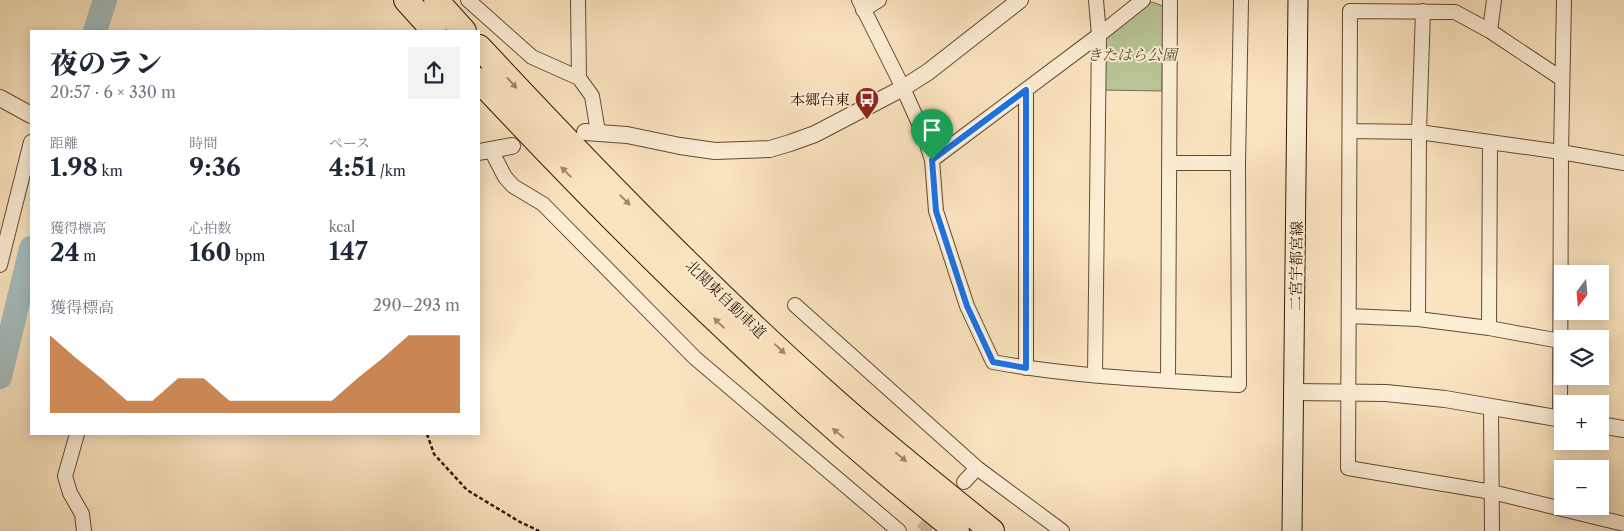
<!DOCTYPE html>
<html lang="ja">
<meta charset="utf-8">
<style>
:root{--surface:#fff;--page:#f2f2f3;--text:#1f2937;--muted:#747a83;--accent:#b45309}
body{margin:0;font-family:"Libre Caslon Text","Noto Serif JP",serif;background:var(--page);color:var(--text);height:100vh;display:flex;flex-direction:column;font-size:19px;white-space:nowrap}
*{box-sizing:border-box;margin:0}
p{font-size:16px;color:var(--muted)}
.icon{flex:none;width:28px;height:28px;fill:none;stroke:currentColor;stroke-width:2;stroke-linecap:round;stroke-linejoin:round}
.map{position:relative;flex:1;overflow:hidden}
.drawer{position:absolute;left:30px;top:30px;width:450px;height:405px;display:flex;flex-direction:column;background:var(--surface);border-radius:0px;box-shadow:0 2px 12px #0003}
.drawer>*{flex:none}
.needle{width:32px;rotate:196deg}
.tools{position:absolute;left:1554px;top:265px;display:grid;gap:10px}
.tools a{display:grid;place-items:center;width:55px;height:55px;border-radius:0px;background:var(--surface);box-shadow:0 2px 12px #0003;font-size:25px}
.pin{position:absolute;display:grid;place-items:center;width:42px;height:42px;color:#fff;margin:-51px -21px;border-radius:50% 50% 50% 0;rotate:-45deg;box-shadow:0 0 5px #0007}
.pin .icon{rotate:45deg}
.round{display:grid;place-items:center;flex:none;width:52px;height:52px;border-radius:0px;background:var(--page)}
.overview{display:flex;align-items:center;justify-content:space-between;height:85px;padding:0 20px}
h1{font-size:28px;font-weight:800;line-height:38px}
.stats{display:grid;grid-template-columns:repeat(3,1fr);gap:8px;height:85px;padding:5px 20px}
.stats div{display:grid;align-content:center}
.stats b{font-size:25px;font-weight:800}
.stats small{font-size:14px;font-weight:400}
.stats p{font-size:14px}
.chart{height:140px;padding:10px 20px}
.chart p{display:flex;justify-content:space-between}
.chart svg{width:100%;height:90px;margin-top:5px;fill:var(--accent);opacity:.7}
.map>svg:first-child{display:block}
</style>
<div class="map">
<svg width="1624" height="531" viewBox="0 0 1624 531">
<rect width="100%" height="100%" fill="#fae4bf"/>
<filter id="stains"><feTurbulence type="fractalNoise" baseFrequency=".004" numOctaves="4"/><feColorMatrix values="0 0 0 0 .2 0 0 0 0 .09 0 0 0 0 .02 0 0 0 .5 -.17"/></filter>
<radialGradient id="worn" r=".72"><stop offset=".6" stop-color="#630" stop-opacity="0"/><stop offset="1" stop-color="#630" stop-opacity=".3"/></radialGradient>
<path fill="#b9c596" stroke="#756e4c" d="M 1152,2 L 1163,6 L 1162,91 L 1103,90 L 1103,45 L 1108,35 Z"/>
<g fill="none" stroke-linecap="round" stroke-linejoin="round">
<path stroke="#a4bcbd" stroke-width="24" d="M 95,31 L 105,0
M 0,377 L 31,248"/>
<path stroke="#d2bb99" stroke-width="14" stroke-dasharray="14 7" stroke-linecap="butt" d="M 922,531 L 964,482"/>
<defs>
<path id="minor" d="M 468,0 L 532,57 L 579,78 L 592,96 L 598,132
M 578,0 L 579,78
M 859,0 L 903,88 L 924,135 L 932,160 L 936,211 L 967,306 L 993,362 C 1074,377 1157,380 1239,385 L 1238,163 L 1241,0
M 863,10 L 879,0
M 1490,31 L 1494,0
M 1562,79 L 1490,31 L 1455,12 L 1350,11 L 1348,468 L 1492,492 L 1624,524
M 1026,90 L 1026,368
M 1350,131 L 1419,132 L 1561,152 L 1624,163
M 491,150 L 505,177 L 513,186 L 543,204 L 695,358 L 899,531
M 932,160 L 1099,35 L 1143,0
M 1169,163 L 1238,163
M 0,265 L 31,142
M 795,305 L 977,468 L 1062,531
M 1349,316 L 1418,319 L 1489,328 L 1560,341
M 1418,319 L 1419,132 L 1423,11
M 1489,328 L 1490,142
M 1095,375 L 1099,35 L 1096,0
M 1168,380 L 1170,0
M 1491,407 L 1492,531
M 1560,418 L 1561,152 L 1564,0
M 77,434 L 65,476 L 70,493 L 82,514 L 84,531
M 964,482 L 977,468"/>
<path id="tertiary" d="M 0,98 L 31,115
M 585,132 L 627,135 L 680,146 L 715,151 L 770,149 L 790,143 L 815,134 L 903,88 L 928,72 L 1020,0
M 479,152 L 512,146
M 1294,392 L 1386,393 L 1445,399 L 1562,419
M 1600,425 L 1624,429"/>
<path id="secondary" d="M 1292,531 L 1298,0"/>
<path id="motorway" d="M 406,0 L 434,31
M 436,0 L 464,31
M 479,47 C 595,171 713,293 841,406 C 890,449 941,490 992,531
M 479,80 C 629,240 785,394 957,531"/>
</defs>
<use href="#minor" stroke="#634b32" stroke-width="16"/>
<use href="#tertiary" stroke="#634b32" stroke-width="18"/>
<use href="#secondary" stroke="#311803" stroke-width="21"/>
<use href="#motorway" stroke="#311803" stroke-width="26"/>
<path stroke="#311803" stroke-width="2.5" stroke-dasharray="4 2.5" stroke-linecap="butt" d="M 427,434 L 434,454 L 467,490 L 520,522 L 539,531"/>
<use href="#minor" stroke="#fcedd5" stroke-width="14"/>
<use href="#tertiary" stroke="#fcedd5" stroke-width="16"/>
<use href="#secondary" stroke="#fcedd5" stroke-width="19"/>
<use href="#motorway" stroke="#fae4bf" stroke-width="24"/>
</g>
<defs><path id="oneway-solid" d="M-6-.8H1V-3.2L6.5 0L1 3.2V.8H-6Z" transform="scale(1.25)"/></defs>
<g fill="#a0886a">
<use href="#oneway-solid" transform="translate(512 83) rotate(47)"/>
<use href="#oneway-solid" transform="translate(566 172) rotate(-135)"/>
<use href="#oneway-solid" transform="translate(625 200) rotate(45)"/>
<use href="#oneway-solid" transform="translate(719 323) rotate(-136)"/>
<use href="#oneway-solid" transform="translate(780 349) rotate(43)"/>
<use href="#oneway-solid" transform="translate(838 433) rotate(-140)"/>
<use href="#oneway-solid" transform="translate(901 457) rotate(40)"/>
</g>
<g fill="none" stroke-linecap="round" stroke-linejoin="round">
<defs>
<path id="route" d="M 1026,90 L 1026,368 L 993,362 L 967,306 L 936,211 L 932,160 Z"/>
</defs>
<use href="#route" stroke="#fff" stroke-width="10"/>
<use href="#route" stroke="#1a73e8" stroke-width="6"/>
</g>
<defs>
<symbol id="bus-pin" viewBox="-11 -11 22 30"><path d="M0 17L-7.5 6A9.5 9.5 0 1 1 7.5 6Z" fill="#8f2418" stroke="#fcedd5"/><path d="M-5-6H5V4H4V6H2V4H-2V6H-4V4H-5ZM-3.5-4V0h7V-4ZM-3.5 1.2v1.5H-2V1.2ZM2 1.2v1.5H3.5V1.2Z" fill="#fff"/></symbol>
</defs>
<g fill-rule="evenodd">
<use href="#bus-pin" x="853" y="85" width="28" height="38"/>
</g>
<g text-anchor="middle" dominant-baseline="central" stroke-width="4" stroke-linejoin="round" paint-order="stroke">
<g font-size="15" font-style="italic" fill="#5a4c2f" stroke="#fcedd5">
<text x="1132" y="54">きたはら公園</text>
</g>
<g font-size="15" fill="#311803" stroke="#fcedd5" text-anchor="end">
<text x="850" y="99">本郷台東</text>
</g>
<g font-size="15" fill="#311803" stroke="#fcedd5">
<text transform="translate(1296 266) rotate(-89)">二宮宇都宮線</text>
<text transform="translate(726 299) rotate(44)">北関東自動車道</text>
</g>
</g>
<rect width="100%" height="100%" filter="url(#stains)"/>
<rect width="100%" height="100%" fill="url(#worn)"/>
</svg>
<div class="tools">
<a><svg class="needle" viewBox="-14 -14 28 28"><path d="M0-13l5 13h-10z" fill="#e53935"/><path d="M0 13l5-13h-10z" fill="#747a83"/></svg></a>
<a><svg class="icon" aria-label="layers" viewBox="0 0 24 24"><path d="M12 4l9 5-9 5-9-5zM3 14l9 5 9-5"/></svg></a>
<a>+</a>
<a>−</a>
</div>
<div class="pin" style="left:932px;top:160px;background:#1e9e55"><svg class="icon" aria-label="arrive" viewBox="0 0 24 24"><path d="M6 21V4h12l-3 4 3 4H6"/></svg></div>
<section class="drawer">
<div class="overview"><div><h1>夜のラン</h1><p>20:57 · 6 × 330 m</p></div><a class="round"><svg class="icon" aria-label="share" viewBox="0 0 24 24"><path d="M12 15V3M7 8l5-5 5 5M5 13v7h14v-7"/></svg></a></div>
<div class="stats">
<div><p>距離</p><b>1.98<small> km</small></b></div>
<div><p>時間</p><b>9:36</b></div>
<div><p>ペース</p><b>4:51<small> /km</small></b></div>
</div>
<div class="stats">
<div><p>獲得標高</p><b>24<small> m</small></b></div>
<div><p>心拍数</p><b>160<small> bpm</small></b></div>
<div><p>kcal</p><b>147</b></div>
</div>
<div class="chart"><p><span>獲得標高</span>290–293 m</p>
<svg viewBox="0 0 160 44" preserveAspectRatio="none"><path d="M0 44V6L10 17L20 27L30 38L40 38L50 27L60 27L70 38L80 38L90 38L100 38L110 38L120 27L130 17L140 6L150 6L160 6V44z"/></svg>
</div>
</section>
</div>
